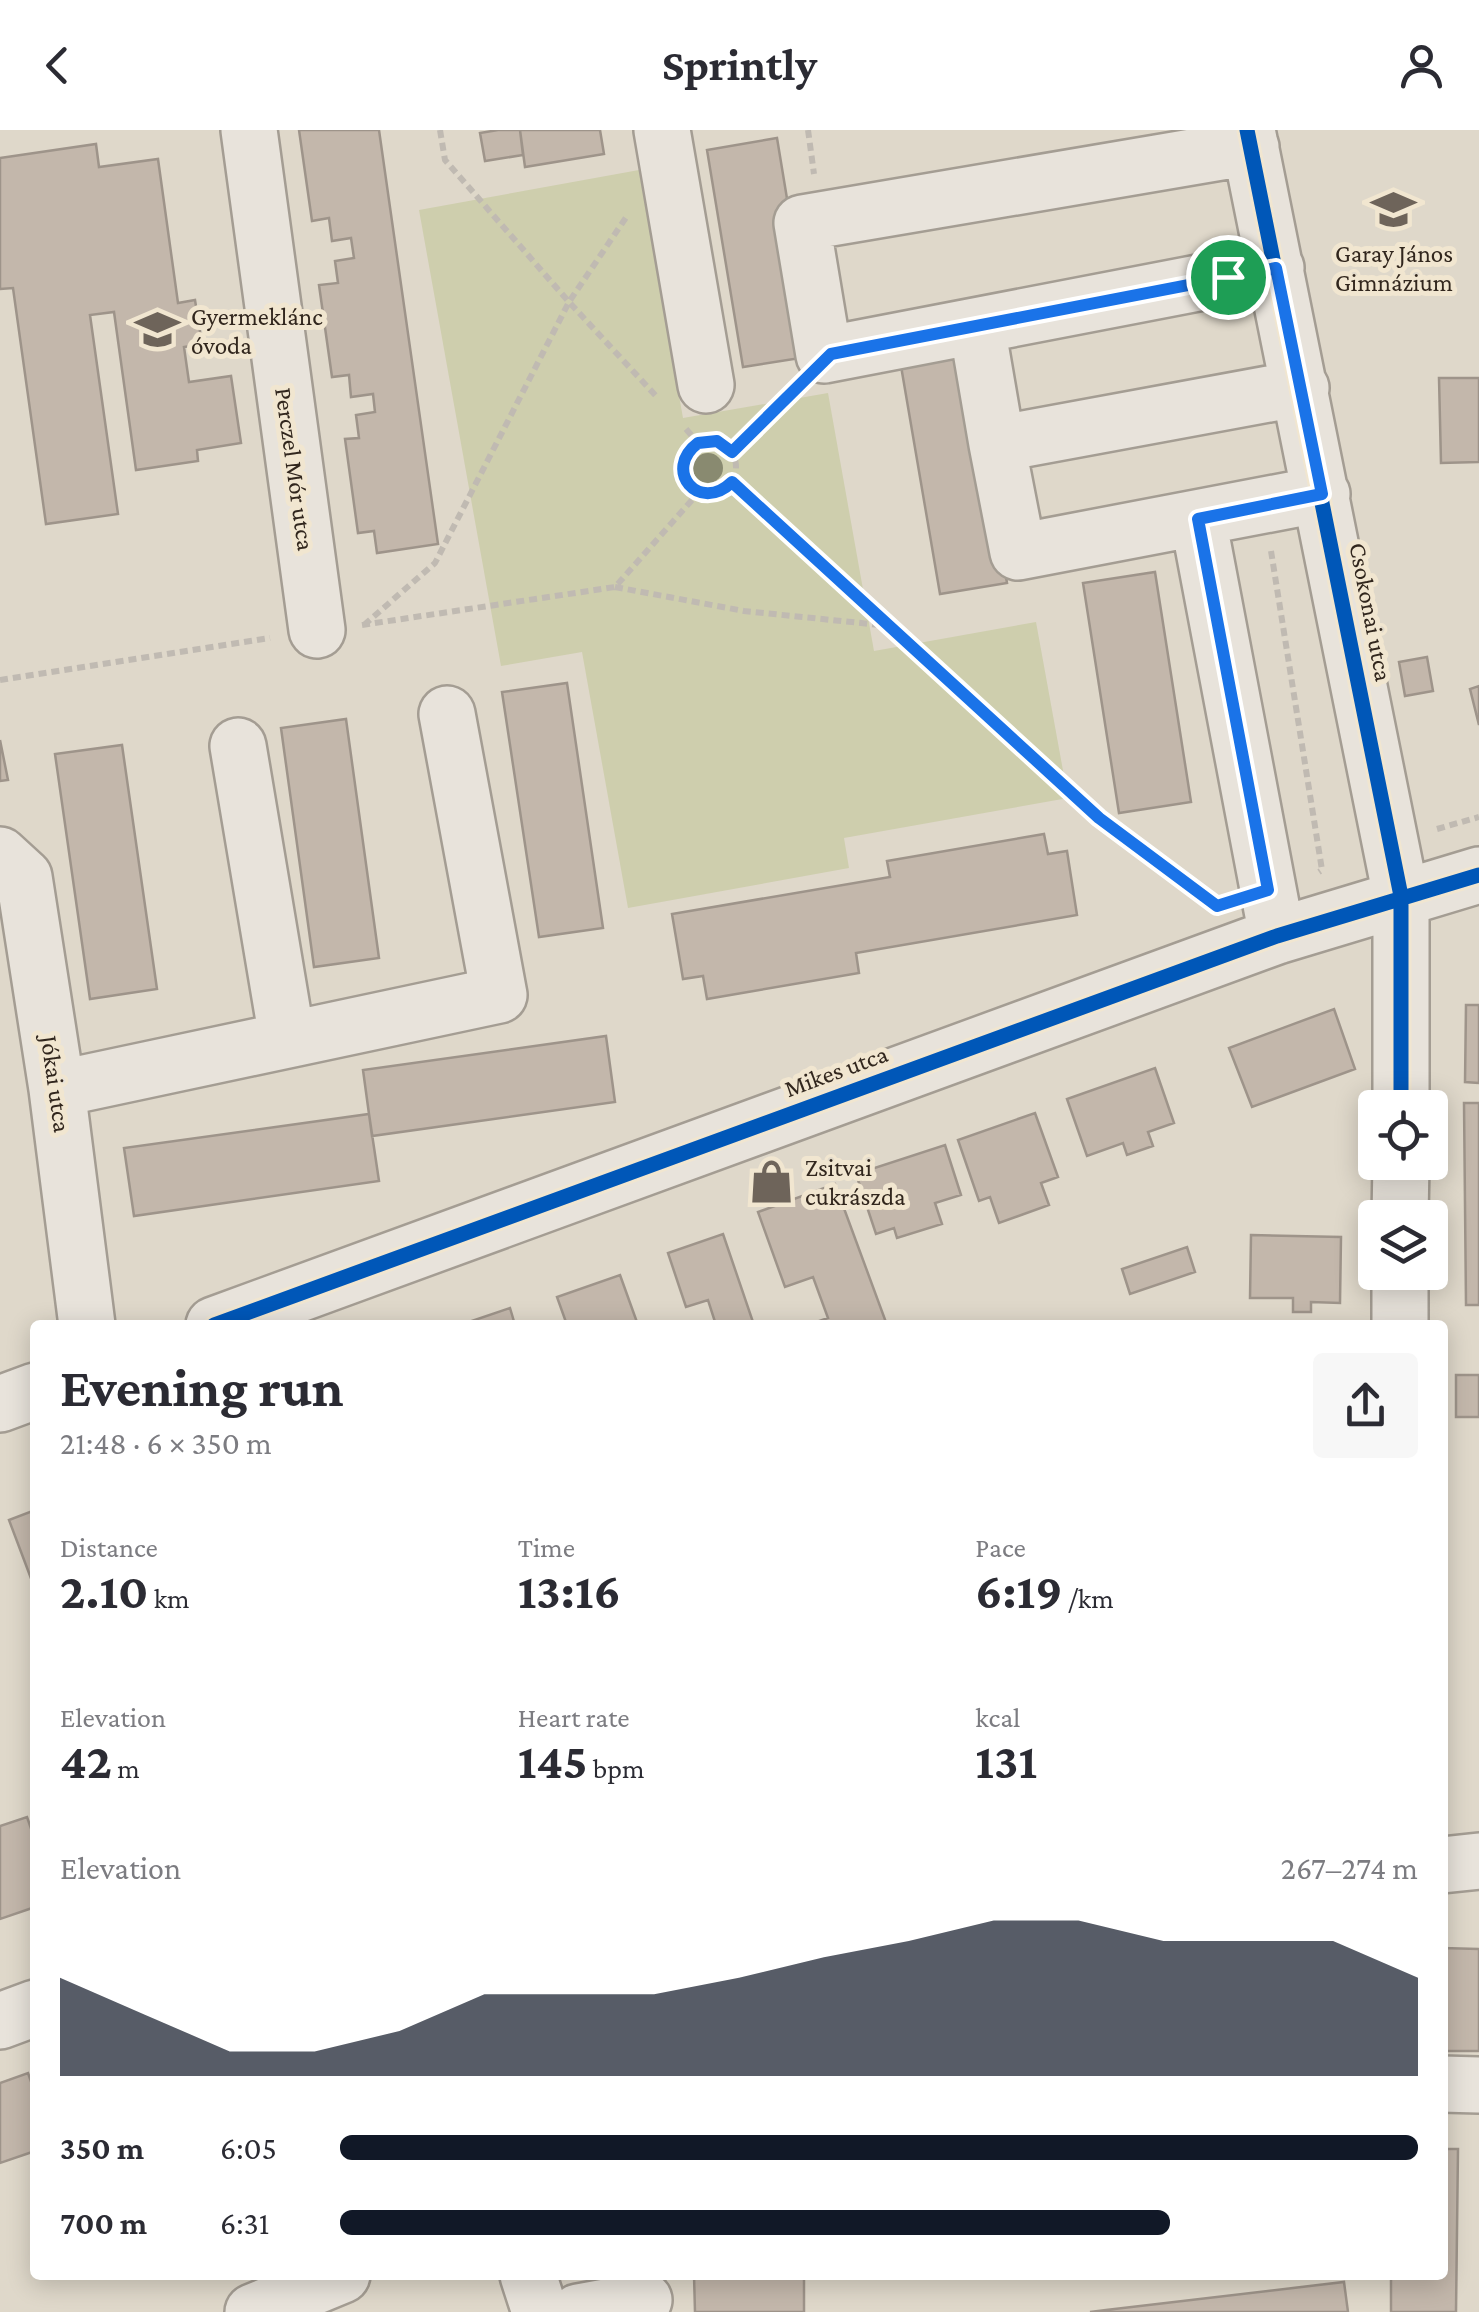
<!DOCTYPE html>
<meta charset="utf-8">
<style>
:root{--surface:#fff;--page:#f7f7f7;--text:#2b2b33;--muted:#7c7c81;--accent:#111827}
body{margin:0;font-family:"Crimson Pro",serif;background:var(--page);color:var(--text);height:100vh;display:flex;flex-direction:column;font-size:38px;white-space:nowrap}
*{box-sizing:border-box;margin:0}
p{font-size:32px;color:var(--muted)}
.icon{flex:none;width:55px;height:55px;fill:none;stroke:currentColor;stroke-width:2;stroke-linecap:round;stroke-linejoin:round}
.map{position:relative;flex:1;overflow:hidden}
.side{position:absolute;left:30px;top:1190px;width:1418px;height:960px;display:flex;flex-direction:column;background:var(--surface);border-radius:10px;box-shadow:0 5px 25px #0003}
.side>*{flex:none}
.tools{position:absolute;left:1358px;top:960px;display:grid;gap:20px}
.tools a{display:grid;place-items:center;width:90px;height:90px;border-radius:10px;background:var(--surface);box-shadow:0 5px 25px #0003;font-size:50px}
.pin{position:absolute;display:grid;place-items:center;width:85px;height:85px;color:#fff;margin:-42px;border:5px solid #fff;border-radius:50%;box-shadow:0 2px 10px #0007}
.round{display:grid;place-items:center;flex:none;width:105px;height:105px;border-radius:10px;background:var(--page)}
.head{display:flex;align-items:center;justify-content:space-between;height:170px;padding:0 30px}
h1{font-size:55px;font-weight:700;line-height:75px}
.stats{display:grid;grid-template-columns:repeat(3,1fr);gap:15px;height:170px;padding:10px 30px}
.stats div{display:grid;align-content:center}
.stats b{font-size:50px;font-weight:700}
.stats small{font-size:28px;font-weight:400}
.stats p{font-size:28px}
.chart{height:280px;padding:20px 30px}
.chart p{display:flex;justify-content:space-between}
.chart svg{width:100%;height:180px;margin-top:10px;fill:var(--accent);opacity:.7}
ul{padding:0 30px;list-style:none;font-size:32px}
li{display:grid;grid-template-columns:160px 120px 1fr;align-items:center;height:75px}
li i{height:25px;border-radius:12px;background:var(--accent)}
header{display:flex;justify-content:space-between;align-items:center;height:130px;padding:0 30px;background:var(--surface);font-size:45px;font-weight:700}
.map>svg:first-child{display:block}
</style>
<header><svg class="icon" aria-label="back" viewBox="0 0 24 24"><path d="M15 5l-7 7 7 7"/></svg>Sprintly<svg class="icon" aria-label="person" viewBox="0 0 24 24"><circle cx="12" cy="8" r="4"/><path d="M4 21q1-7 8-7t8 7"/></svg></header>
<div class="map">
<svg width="1479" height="2182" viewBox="0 0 1479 2182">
<rect width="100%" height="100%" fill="#dfd8ca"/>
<path fill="#cecead" d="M 639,40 L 683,288 L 828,263 L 874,521 L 1036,492 L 1068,668 L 844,708 L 849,738 L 628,778 L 582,522 L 501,536 L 419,80 Z"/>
<path fill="#c3b7ab" stroke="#9e948a" stroke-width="2.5" d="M 299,0 L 379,0 L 438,414 L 377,423 L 374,401 L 358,403 L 345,309 L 359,308 L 356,285 L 375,282 L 373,264 L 351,267 L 349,245 L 332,247 L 319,155 L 338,153 L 335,131 L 354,128 L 351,108 L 332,111 L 329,88 L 312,91 Z
M 498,0 L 520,0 L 523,25 L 485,31 L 480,3 Z
M 520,0 L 600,0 L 604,24 L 525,37 Z
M 777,8 L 813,226 L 743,237 L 707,20 Z
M 96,14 L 99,37 L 158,29 L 178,173 L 195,170 L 202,214 L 184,217 L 189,252 L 231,246 L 241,313 L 197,320 L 198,331 L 136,340 L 114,182 L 90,185 L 118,384 L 46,394 L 13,158 L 0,159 L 0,28 Z
M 969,224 L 1007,453 L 940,464 L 901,236 Z
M 1439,248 L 1479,248 L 1479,332 L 1441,333 Z
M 1155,442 L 1191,672 L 1119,683 L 1083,453 Z
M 1427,527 L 1433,561 L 1405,566 L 1399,532 Z
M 567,553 L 603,798 L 539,807 L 502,562 Z
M 1479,556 L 1479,595 L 1470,559 Z
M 346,589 L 379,828 L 314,837 L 281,598 Z
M 0,610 L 8,650 L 0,651 Z
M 122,615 L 157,859 L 90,869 L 55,624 Z
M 1044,704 L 1048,724 L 1067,721 L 1077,785 L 856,823 L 859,843 L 707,869 L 703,846 L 683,849 L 672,784 L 890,747 L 887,731 Z
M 1466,875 L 1479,875 L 1479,953 L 1465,952 Z
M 1334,879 L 1355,939 L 1252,977 L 1229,918 Z
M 606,906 L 615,972 L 372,1006 L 363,940 Z
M 1155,938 L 1174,993 L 1148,1002 L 1153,1016 L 1127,1025 L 1123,1013 L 1087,1026 L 1067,969 Z
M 1464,973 L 1479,973 L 1479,1175 L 1466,1175 Z
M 1035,983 L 1058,1047 L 1041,1053 L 1049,1075 L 999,1093 L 990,1067 L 979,1071 L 958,1010 Z
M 369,984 L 379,1051 L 134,1086 L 124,1018 Z
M 945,1015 L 961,1065 L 935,1073 L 942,1094 L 897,1108 L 894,1098 L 876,1104 L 856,1044 Z
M 835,1054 L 887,1195 L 808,1195 L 828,1188 L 813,1147 L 785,1157 L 758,1082 Z
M 723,1104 L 754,1195 L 716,1195 L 708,1170 L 686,1177 L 668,1123 Z
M 1251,1105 L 1341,1107 L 1340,1173 L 1311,1172 L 1311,1182 L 1293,1182 L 1293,1168 L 1250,1168 Z
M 1187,1117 L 1195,1142 L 1130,1164 L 1122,1139 Z
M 620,1145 L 638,1195 L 567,1195 L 557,1167 Z
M 510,1178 L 515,1195 L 460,1195 Z
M 1456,1245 L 1479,1245 L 1479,1287 L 1456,1287 Z
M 35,1380 L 35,1459 L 9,1390 Z
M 27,1687 L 35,1710 L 35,1777 L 0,1789 L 0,1696 Z
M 1442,1818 L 1479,1819 L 1479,1921 L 1442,1921 Z
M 28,1943 L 35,1963 L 35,2021 L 0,2033 L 0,1953 Z
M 1442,2019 L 1458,2019 L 1456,2182 L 1391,2182 L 1391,2145 L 1442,2145 Z
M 694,2145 L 804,2145 L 804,2182 L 695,2182 Z
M 1344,2152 L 1348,2182 L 1090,2182 L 1106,2180 Z"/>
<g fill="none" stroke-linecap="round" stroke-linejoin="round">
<defs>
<path id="minor" d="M 249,0 L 317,500
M 662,0 L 706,255
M 1247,0 L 1401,766 L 1401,978
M 1251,17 L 802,93 L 824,225 L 1276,138
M 977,197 L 997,314 L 1301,258
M 997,314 L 1018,422 L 1322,364
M 1198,389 L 1277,806
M 238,616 L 287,908
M 0,725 L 24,747 L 57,959 L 87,1195
M 57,959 L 499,865 L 447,584
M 1400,1088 L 1401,1032
M 214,1195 L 1277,806 L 1479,745
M 1400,1195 L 1400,1142
M 0,1274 L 35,1261
M 1442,1735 L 1479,1731
M 0,1891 L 35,1878
M 1442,1954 L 1479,1955
M 528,2145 L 540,2182
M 253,2182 L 342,2145
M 578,2182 L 644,2170"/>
</defs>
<use href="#minor" stroke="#a49d93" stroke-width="60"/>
<path stroke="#c0bab2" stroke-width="6" stroke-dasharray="8 5" stroke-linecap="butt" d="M 440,0 L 445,30 L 569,172 L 657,267
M 808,0 L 814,44
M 686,299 L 698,313
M682 337a27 27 0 1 1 54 0a27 27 0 1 1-54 0Z
M 732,322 L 795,260
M 732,353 L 799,417 L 889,495
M 1271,421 L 1322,740 L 1319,742
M 615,457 L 744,481 L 890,496 L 1099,688 L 1217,776 L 1222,774
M 362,495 L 615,457 L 699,362
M 364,495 L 435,433 L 569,172 L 627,86
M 0,550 L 270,508
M 1437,699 L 1479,687"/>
<use href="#minor" stroke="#e8e3db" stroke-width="55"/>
<defs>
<path id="cycleway" d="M 1247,0 L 1401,766 L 1401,978
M 214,1195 L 1277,806 L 1479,745"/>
</defs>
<use href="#cycleway" stroke="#f1e6d0" stroke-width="21"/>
<use href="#cycleway" stroke="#0057b8" stroke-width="15"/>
</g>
<circle fill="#898a70" cx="708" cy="338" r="15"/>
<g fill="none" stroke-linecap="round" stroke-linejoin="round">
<defs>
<path id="route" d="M 1276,138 L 1322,364 L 1198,389 L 1268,760 L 1217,776 L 1099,688 L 732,352 C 699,384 662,340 698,313 L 717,311 L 732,322 L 831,224 Z"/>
</defs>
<use href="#route" stroke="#fff" stroke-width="20"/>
<use href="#route" stroke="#1a73e8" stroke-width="12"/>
</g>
<defs>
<symbol id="school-bare" viewBox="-9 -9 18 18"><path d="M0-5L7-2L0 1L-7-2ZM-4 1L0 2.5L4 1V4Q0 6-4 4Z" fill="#6e645a" stroke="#f1e6d0" stroke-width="2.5" paint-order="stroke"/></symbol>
<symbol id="shop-bare" viewBox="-9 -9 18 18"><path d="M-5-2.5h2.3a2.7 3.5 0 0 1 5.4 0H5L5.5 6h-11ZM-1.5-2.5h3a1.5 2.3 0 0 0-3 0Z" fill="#6e645a" stroke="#f1e6d0" stroke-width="2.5" paint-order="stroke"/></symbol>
</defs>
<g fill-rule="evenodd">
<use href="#school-bare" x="1362" y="48" width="63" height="63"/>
<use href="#school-bare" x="126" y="168" width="63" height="63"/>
<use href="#shop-bare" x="740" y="1020" width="63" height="63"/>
</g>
<g text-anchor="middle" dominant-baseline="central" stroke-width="10" stroke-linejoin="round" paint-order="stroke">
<g font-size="25" fill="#31261d" stroke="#f1e6d0" text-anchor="start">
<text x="1394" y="123" text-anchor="middle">Garay János<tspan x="1394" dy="29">Gimnázium</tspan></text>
<text x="191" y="186">Gyermeklánc<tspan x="191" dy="29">óvoda</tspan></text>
<text x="805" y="1037">Zsitvai<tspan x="805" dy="29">cukrászda</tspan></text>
</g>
<g font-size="25" fill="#31261d" stroke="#f1e6d0">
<text transform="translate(295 339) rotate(82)">Perczel Mór utca</text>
<text transform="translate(1371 482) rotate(79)">Csokonai utca</text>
<text transform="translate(836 941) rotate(-20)">Mikes utca</text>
<text transform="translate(56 954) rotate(82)">Jókai utca</text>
</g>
</g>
</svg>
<div class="tools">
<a><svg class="icon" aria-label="locate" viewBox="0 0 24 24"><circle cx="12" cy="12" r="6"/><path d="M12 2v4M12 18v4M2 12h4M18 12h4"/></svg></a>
<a><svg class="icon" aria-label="layers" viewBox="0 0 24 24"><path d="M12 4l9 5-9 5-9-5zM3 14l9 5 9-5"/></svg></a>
</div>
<div class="pin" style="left:1228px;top:147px;background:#1e9e55"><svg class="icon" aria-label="arrive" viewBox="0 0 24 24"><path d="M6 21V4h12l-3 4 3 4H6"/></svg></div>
<section class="side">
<div class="head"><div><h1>Evening run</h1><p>21:48 · 6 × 350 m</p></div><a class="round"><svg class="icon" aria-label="share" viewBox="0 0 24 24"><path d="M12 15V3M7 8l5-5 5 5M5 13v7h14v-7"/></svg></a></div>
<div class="stats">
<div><p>Distance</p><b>2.10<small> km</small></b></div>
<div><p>Time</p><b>13:16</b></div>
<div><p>Pace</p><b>6:19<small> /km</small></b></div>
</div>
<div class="stats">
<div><p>Elevation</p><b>42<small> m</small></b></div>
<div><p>Heart rate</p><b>145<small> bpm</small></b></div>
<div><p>kcal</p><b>131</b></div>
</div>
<div class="chart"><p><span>Elevation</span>267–274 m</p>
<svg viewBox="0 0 160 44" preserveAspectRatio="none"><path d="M0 44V20L10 29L20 38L30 38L40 33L50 24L60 24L70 24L80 20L90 15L100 11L110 6L120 6L130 11L140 11L150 11L160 20V44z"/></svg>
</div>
<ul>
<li><b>350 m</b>6:05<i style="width:100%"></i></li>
<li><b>700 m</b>6:31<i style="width:77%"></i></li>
</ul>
</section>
</div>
